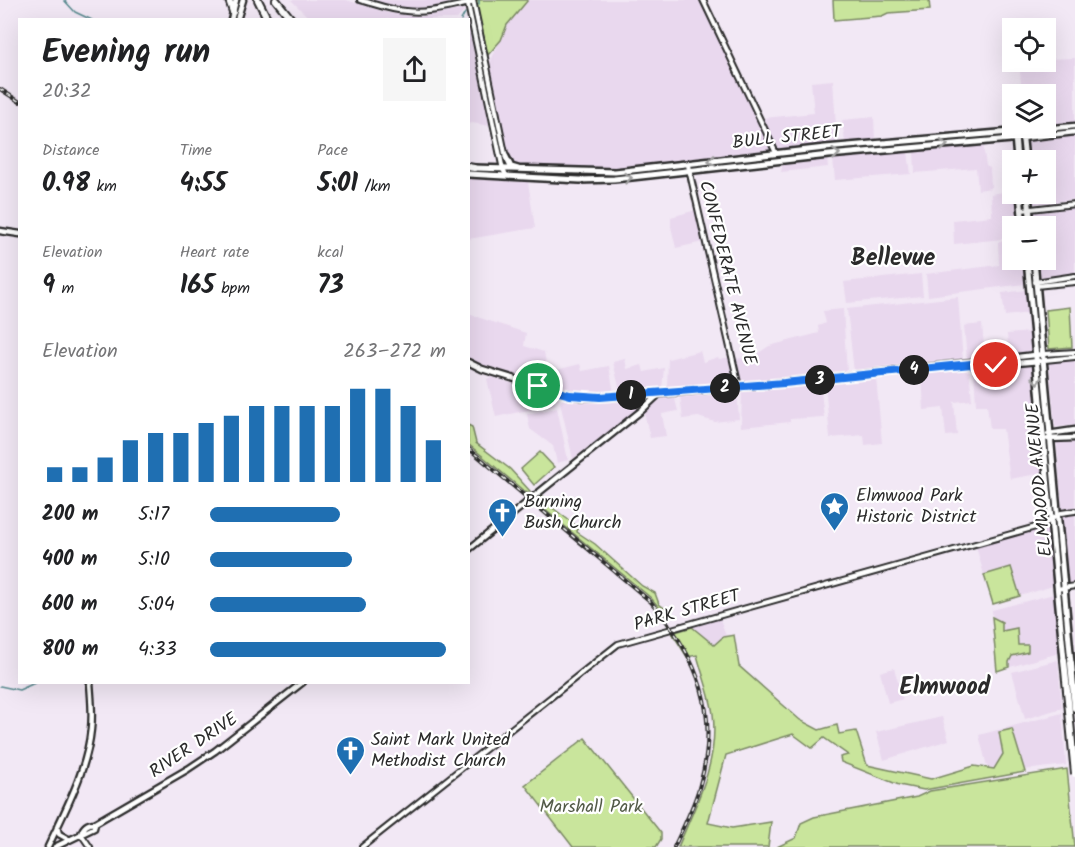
<!DOCTYPE html>
<meta charset="utf-8">
<style>
:root{--surface:#fff;--page:#f6f6f6;--text:#202124;--muted:#757577;--accent:#1f6fb2}
body{margin:0;font-family:Kalam,sans-serif;background:var(--page);color:var(--text);height:100vh;display:flex;flex-direction:column;font-size:22px;white-space:nowrap}
*{box-sizing:border-box;margin:0}
p{font-size:20px;color:var(--muted)}
.icon{flex:none;width:33px;height:33px;fill:none;stroke:currentColor;stroke-width:2;stroke-linecap:round;stroke-linejoin:round}
.map{position:relative;flex:1;overflow:hidden}
.side{position:absolute;left:18px;top:18px;width:452px;height:666px;display:flex;flex-direction:column;background:var(--surface);border-radius:0px;box-shadow:0 6px 24px #0002}
.side>*{flex:none}
.tools{position:absolute;left:1002px;top:18px;display:grid;gap:12px}
.tools a{display:grid;place-items:center;width:54px;height:54px;border-radius:0px;background:var(--surface);box-shadow:0 6px 24px #0002;font-size:30px}
.pin{position:absolute;display:grid;place-items:center;width:51px;height:51px;color:#fff;margin:-26px;border:3px solid #fff;border-radius:50%;box-shadow:0 2px 6px #0007}
.km{position:absolute;width:30px;height:30px;margin:-15px;border-radius:50%;background:#222;color:#fff;font-size:16px;line-height:30px;text-align:center}
.round{display:grid;place-items:center;flex:none;width:63px;height:63px;border-radius:0px;background:var(--page)}
.head{display:flex;align-items:center;justify-content:space-between;height:102px;padding:0 24px}
h1{font-size:33px;font-weight:600;line-height:45px}
.metrics{display:grid;grid-template-columns:repeat(3,1fr);gap:9px;height:102px;padding:6px 24px}
.metrics div{display:grid;align-content:center}
.metrics b{font-size:26px;font-weight:600}
.metrics small{font-size:16px;font-weight:400}
.metrics p{font-size:16px}
.chart{height:168px;padding:12px 24px}
.chart p{display:flex;justify-content:space-between}
.chart svg{width:100%;height:108px;margin-top:6px;stroke:var(--accent);stroke-width:6}
ul{padding:0 24px;list-style:none;font-size:20px}
li{display:grid;grid-template-columns:96px 72px 1fr;align-items:center;height:45px}
li i{height:15px;border-radius:8px;background:var(--accent)}
.map>svg:first-child{display:block}
</style>
<div class="map">
<svg width="1075" height="847" viewBox="0 0 1075 847">
<rect width="100%" height="100%" fill="#f2e8f5"/>
<filter id="ink" filterUnits="userSpaceOnUse"><feTurbulence type="fractalNoise" baseFrequency=".0167" numOctaves="2"/><feDisplacementMap in="SourceGraphic" scale="12" xChannelSelector="R" yChannelSelector="G"/><feConvolveMatrix kernelMatrix="1 2 1 2 8 2 1 2 1" color-interpolation-filters="sRGB"/></filter>
<g filter="url(#ink)">
<path fill="#e9d8ee" d="M 291,0 L 346,0 L 389,13 L 420,17 L 466,9 L 457,19 L 310,19 Z
M 374,0 L 460,0 L 442,5 L 417,8 L 399,7 Z
M 528,0 L 700,0 L 771,149 L 610,169 L 582,170 L 512,166 L 489,65 L 507,25 Z
M 468,19 L 490,126 L 472,123 L 468,124 Z
M 1075,58 L 1075,124 L 1046,127 L 1046,94 L 1022,94 L 1019,62 L 1046,62 L 1046,59 Z
M 833,80 L 837,142 L 834,144 L 779,150 L 764,118 L 814,113 L 811,82 Z
M 874,117 L 875,141 L 845,142 L 842,120 Z
M 1075,135 L 1075,199 L 1033,204 L 1032,194 L 1046,194 L 1046,160 L 1029,160 L 1026,139 Z
M 983,144 L 986,166 L 990,168 L 991,188 L 978,190 L 976,168 L 915,173 L 914,151 Z
M 908,152 L 911,174 L 835,180 L 833,159 Z
M 827,159 L 828,167 L 781,172 L 783,163 Z
M 468,178 L 528,182 L 535,228 L 468,239 Z
M 1012,191 L 1012,194 L 1017,194 L 1020,226 L 1012,226 L 1012,238 L 954,244 L 953,220 L 992,216 L 991,194 Z
M 1075,207 L 1075,274 L 1039,278 L 1037,260 L 1046,260 L 1046,226 L 1034,226 L 1033,211 Z
M 696,210 L 703,242 L 676,248 L 671,227 L 671,217 Z
M 1012,240 L 1012,260 L 1023,260 L 1025,284 L 928,296 L 926,274 L 999,265 L 998,242 Z
M 921,274 L 923,296 L 847,303 L 844,282 Z
M 1027,290 L 1029,313 L 1005,316 L 1002,293 Z
M 958,297 L 963,361 L 854,372 L 847,309 Z
M 843,309 L 847,373 L 742,384 L 737,359 L 757,354 L 769,346 L 819,333 L 818,326 L 826,323 L 823,311 Z
M 468,314 L 526,333 L 524,346 L 544,352 L 550,383 L 547,386 L 506,374 L 483,366 L 468,357 Z
M 982,324 L 985,358 L 967,360 L 964,326 Z
M 1031,332 L 1034,353 L 1009,356 L 1007,334 Z
M 700,351 L 703,362 L 718,357 L 719,359 L 731,357 L 737,383 L 667,387 L 668,359 Z
M 625,359 L 627,369 L 642,365 L 644,372 L 664,368 L 662,388 L 620,391 L 613,362 Z
M 1075,360 L 1075,425 L 1055,427 L 1049,362 Z
M 580,364 L 582,371 L 609,366 L 614,393 L 584,395 L 557,389 L 552,371 Z
M 1033,364 L 1043,473 L 1010,479 L 1003,429 L 990,429 L 987,405 L 976,405 L 974,370 Z
M 969,369 L 972,400 L 954,402 L 957,435 L 946,436 L 943,408 L 924,410 L 922,374 Z
M 491,377 L 553,396 L 555,404 L 496,417 L 487,379 Z
M 876,377 L 882,443 L 865,445 L 864,435 L 830,438 L 825,383 Z
M 820,383 L 824,417 L 790,419 L 790,422 L 741,427 L 742,390 Z
M 737,391 L 739,419 L 715,422 L 698,417 L 683,419 L 680,396 Z
M 663,397 L 673,397 L 675,399 L 678,411 L 662,414 L 666,436 L 650,438 L 644,412 Z
M 564,398 L 598,401 L 647,398 L 648,401 L 573,459 L 560,402 Z
M 557,408 L 568,460 L 557,463 L 553,446 L 530,429 L 527,414 Z
M 1075,442 L 1075,508 L 1062,509 L 1057,443 Z
M 1075,515 L 1075,582 L 1068,583 L 1061,516 Z
M 1048,526 L 1053,586 L 1020,596 L 1011,567 L 984,575 L 976,546 Z
M 1054,594 L 1059,653 L 996,671 L 992,610 Z
M 720,619 L 726,636 L 714,645 L 692,627 Z
M 1058,660 L 1062,708 L 1025,719 L 1012,672 Z
M 894,668 L 903,699 L 888,703 L 880,672 Z
M 1062,713 L 1066,765 L 989,774 L 979,735 Z
M 942,717 L 949,740 L 884,760 L 876,732 Z"/>
<path fill="#c9e59c" stroke="#7a8864" stroke-width="1.5" d="M 475,0 L 528,0 L 507,25 L 501,40 L 488,55 Z
M 833,0 L 929,0 L 930,10 L 888,13 L 882,16 L 834,20 Z
M 1070,307 L 1072,347 L 1049,349 L 1046,310 Z
M 468,425 L 472,427 L 476,443 L 510,469 L 530,491 L 530,493 L 525,492 L 468,444 Z
M 540,452 L 554,467 L 534,485 L 521,469 Z
M 543,496 L 550,506 L 578,527 L 577,532 L 595,544 L 642,586 L 655,593 L 659,604 L 671,613 L 669,617 L 664,613 L 651,598 L 538,504 L 538,500 Z
M 1011,567 L 1020,596 L 993,604 L 984,575 Z
M 992,617 L 1002,622 L 1002,631 L 1017,628 L 1018,645 L 1028,645 L 1028,652 L 1012,656 L 1009,662 L 1009,667 L 997,671 Z
M 692,627 L 714,645 L 723,637 L 734,635 L 739,666 L 800,720 L 819,730 L 837,725 L 839,734 L 856,731 L 867,765 L 931,779 L 974,766 L 994,769 L 1003,754 L 999,732 L 1012,729 L 1025,772 L 924,790 L 899,785 L 841,762 L 840,757 L 848,755 L 824,738 L 812,748 L 793,734 L 726,755 L 708,823 L 732,828 L 771,822 L 768,847 L 678,847 C 696,805 719,761 713,714 C 710,694 702,674 697,655 L 687,657 L 672,633 Z
M 585,738 L 661,833 L 661,839 L 656,847 L 573,847 L 525,785 Z
M 1067,769 L 1075,847 L 777,847 L 796,838 L 801,823 L 814,817 L 917,797 L 930,791 Z"/>
<g fill="none" stroke-linecap="round" stroke-linejoin="round">
<path stroke="#598a8f" stroke-width="1.5" d="M 64,0 L 75,12 L 92,20
M 479,0 L 479,4
M 461,20 L 465,13
M 0,686 L 19,690 L 37,682"/>
<defs>
<path id="tertiary" d="M 360,0 C 375,4 390,10 406,11 C 428,14 449,7 471,3
M 688,165 L 739,387
M 1022,210 L 1075,204
M 1035,282 L 1075,276
M 1036,286 L 1075,282
M 1057,589 L 1075,586
M 81,834 L 90,847
M 362,847 L 618,644 L 1043,525 L 1061,513 L 1075,511"/>
<path id="secondary" d="M 467,0 L 503,170 L 507,176
M 473,0 L 506,158
M 703,0 L 776,153
M 1044,354 L 1075,352
M 1045,360 L 1075,357"/>
<path id="primary" d="M 231,20 L 236,0
M 237,20 L 243,0
M 1022,131 L 1075,126
M 1023,138 L 1075,132
M 0,231 L 20,234
M 468,362 L 482,369 L 555,391 L 581,397 L 597,397 L 659,394 L 823,379 L 1044,354
M 971,364 L 975,367 L 1039,361
M 1048,434 L 1075,430
M 1048,439 L 1075,438
M 537,494 L 642,410 L 659,394
M 468,550 L 525,504
M 57,827 L 59,834 L 68,839
M 81,834 C 83,827 88,823 95,823 L 188,769 L 215,751 L 303,682
M 48,847 C 65,810 87,771 91,729 C 93,714 91,698 90,682
M 55,847 L 94,828 L 95,823"/>
<path id="trunk" d="M 1015,136 L 1017,160
M 506,157 L 511,167 L 518,169
M 474,168 L 615,172 L 825,148 L 1022,131 L 1025,160
M 468,174 L 580,180 L 614,179 L 829,155 L 1023,138
M 1020,194 L 1023,226
M 1028,194 L 1031,226
M 1027,260 L 1064,660
M 1034,260 L 1071,663"/>
<path id="motorway" d="M 229,0 L 233,12
M 258,0 L 268,20
M 276,0 L 292,20
M 468,167 L 474,168
M 1064,660 L 1070,722
M 1071,663 L 1075,708"/>
</defs>
<use href="#tertiary" stroke="#2b2b2b" stroke-width="8"/>
<use href="#secondary" stroke="#2b2b2b" stroke-width="8"/>
<use href="#primary" stroke="#2b2b2b" stroke-width="9"/>
<use href="#trunk" stroke="#2b2b2b" stroke-width="10"/>
<use href="#motorway" stroke="#2b2b2b" stroke-width="10"/>
<use href="#tertiary" stroke="#fff" stroke-width="4"/>
<use href="#secondary" stroke="#fff" stroke-width="4"/>
<use href="#primary" stroke="#fff" stroke-width="4.5"/>
<use href="#trunk" stroke="#fff" stroke-width="5"/>
<use href="#motorway" stroke="#fff" stroke-width="6"/>
<defs>
<path id="rail" d="M 0,89 L 20,102
M 468,448 L 651,602 C 699,658 721,715 699,788 C 693,808 683,828 674,847"/>
</defs>
<use href="#rail" stroke="#2b2b2b" stroke-width="4"/>
<use href="#rail" stroke="#fff" stroke-width="1.5" stroke-dasharray="4.5" stroke-linecap="butt"/>
<defs>
<path id="primary-bridge" d="M 525,504 L 537,494"/>
<path id="motorway-bridge" d="M 1070,722 L 1075,774"/>
</defs>
<use href="#primary-bridge" stroke="#2b2b2b" stroke-width="9" stroke-linecap="butt"/>
<use href="#motorway-bridge" stroke="#2b2b2b" stroke-width="10" stroke-linecap="butt"/>
<use href="#primary-bridge" stroke="#fff" stroke-width="4.5"/>
<use href="#motorway-bridge" stroke="#fff" stroke-width="6"/>
</g>
<defs><path id="oneway-chevron" d="M-2-3.5L2.5 0L-2 3.5" fill="none" stroke-width="1.6" stroke-linecap="round" stroke-linejoin="round" transform="scale(1.5)"/></defs>
<g stroke="#a0a0a0">
<use href="#oneway-chevron" transform="translate(944 145) rotate(-5)"/>
<use href="#oneway-chevron" transform="translate(836 154) rotate(-5)"/>
<use href="#oneway-chevron" transform="translate(712 161) rotate(171)"/>
<use href="#oneway-chevron" transform="translate(628 178) rotate(-5)"/>
<use href="#oneway-chevron" transform="translate(1037 380) rotate(84)"/>
</g>
</g>
<g fill="none" stroke-linecap="round" stroke-linejoin="round" filter="url(#ink)">
<defs>
<path id="route" d="M 538,386 L 570,395 L 600,397 L 784,383 L 971,364 L 975,367 L 996,365"/>
</defs>
<use href="#route" stroke="#fff" stroke-width="12"/>
<use href="#route" stroke="#1a73e8" stroke-width="8"/>
</g>
<defs>
<symbol id="sight-pin" viewBox="-11 -11 22 30"><path d="M0 17L-7.5 6A9.5 9.5 0 1 1 7.5 6Z" fill="#1f6fb2" stroke="#fff"/><path d="M0-6L1.8-2.2L6-1.7L2.9 1.2L3.7 5.4L0 3.3L-3.7 5.4L-2.9 1.2L-6-1.7L-1.8-2.2Z" fill="#fff"/></symbol>
<symbol id="church-pin" viewBox="-11 -11 22 30"><path d="M0 17L-7.5 6A9.5 9.5 0 1 1 7.5 6Z" fill="#1f6fb2" stroke="#fff"/><path d="M-1.2-6h2.4v3.5h3.3v2.4h-3.3V6h-2.4V-.1h-3.3v-2.4h3.3Z" fill="#fff"/></symbol>
</defs>
<g fill-rule="evenodd">
<use href="#sight-pin" x="818" y="490" width="33" height="45"/>
<use href="#church-pin" x="486" y="496" width="33" height="45"/>
<use href="#church-pin" x="334" y="734" width="33" height="45"/>
</g>
<g text-anchor="middle" dominant-baseline="central" stroke-width="4.5" stroke-linejoin="round" paint-order="stroke">
<g font-size="18" fill="#2b2b2b" stroke="#fff">
<text transform="translate(787 138) rotate(-6)">BULL STREET</text>
<text transform="translate(727 273) rotate(76)">CONFEDERATE AVENUE</text>
<text transform="translate(1040 480) rotate(-95)">ELMWOOD AVENUE</text>
<text transform="translate(687 611) rotate(-16)">PARK STREET</text>
<text transform="translate(194 746) rotate(-34)">RIVER DRIVE</text>
</g>
<g font-size="18" fill="#2b2b2b" stroke="#fff" text-anchor="start">
<text x="856" y="496">Elmwood Park<tspan x="856" dy="21">Historic District</tspan></text>
<text x="524" y="502">Burning<tspan x="524" dy="21">Bush Church</tspan></text>
<text x="371" y="740">Saint Mark United<tspan x="371" dy="21">Methodist Church</tspan></text>
</g>
<g font-size="18" fill="#525a47" stroke="#fff">
<text x="591" y="807">Marshall Park</text>
</g>
<g font-size="24" font-weight="bold" fill="#2b2b2b" stroke="#fff">
<text x="893" y="258">Bellevue</text>
<text x="945" y="687">Elmwood</text>
</g>
</g>
</svg>
<div class="tools">
<a><svg class="icon" aria-label="locate" viewBox="0 0 24 24"><circle cx="12" cy="12" r="6"/><path d="M12 2v4M12 18v4M2 12h4M18 12h4"/></svg></a>
<a><svg class="icon" aria-label="layers" viewBox="0 0 24 24"><path d="M12 4l9 5-9 5-9-5zM3 14l9 5 9-5"/></svg></a>
<a>+</a>
<a>−</a>
</div>
<div class="pin" style="left:538px;top:386px;background:#1e9e55"><svg class="icon" aria-label="arrive" viewBox="0 0 24 24"><path d="M6 21V4h12l-3 4 3 4H6"/></svg></div>
<div class="pin" style="left:996px;top:365px;background:#d93025"><svg class="icon" aria-label="check" viewBox="0 0 24 24"><path d="M5 12l5 5 9-10"/></svg></div>
<b class="km" style="left:631px;top:395px">1</b>
<b class="km" style="left:725px;top:388px">2</b>
<b class="km" style="left:820px;top:380px">3</b>
<b class="km" style="left:914px;top:370px">4</b>
<section class="side">
<div class="head"><div><h1>Evening run</h1><p>20:32</p></div><a class="round"><svg class="icon" aria-label="share" viewBox="0 0 24 24"><path d="M12 15V3M7 8l5-5 5 5M5 13v7h14v-7"/></svg></a></div>
<div class="metrics">
<div><p>Distance</p><b>0.98<small> km</small></b></div>
<div><p>Time</p><b>4:55</b></div>
<div><p>Pace</p><b>5:01<small> /km</small></b></div>
</div>
<div class="metrics">
<div><p>Elevation</p><b>9<small> m</small></b></div>
<div><p>Heart rate</p><b>165<small> bpm</small></b></div>
<div><p>kcal</p><b>73</b></div>
</div>
<div class="chart"><p><span>Elevation</span>263–272 m</p>
<svg viewBox="0 0 160 44" preserveAspectRatio="none"><path d="M5 44V38M15 44V38M25 44V34M35 44V27M45 44V24M55 44V24M65 44V20M75 44V17M85 44V13M95 44V13M105 44V13M115 44V13M125 44V6M135 44V6M145 44V13M155 44V27"/></svg>
</div>
<ul>
<li><b>200 m</b>5:17<i style="width:55%"></i></li>
<li><b>400 m</b>5:10<i style="width:60%"></i></li>
<li><b>600 m</b>5:04<i style="width:66%"></i></li>
<li><b>800 m</b>4:33<i style="width:100%"></i></li>
</ul>
</section>
</div>
